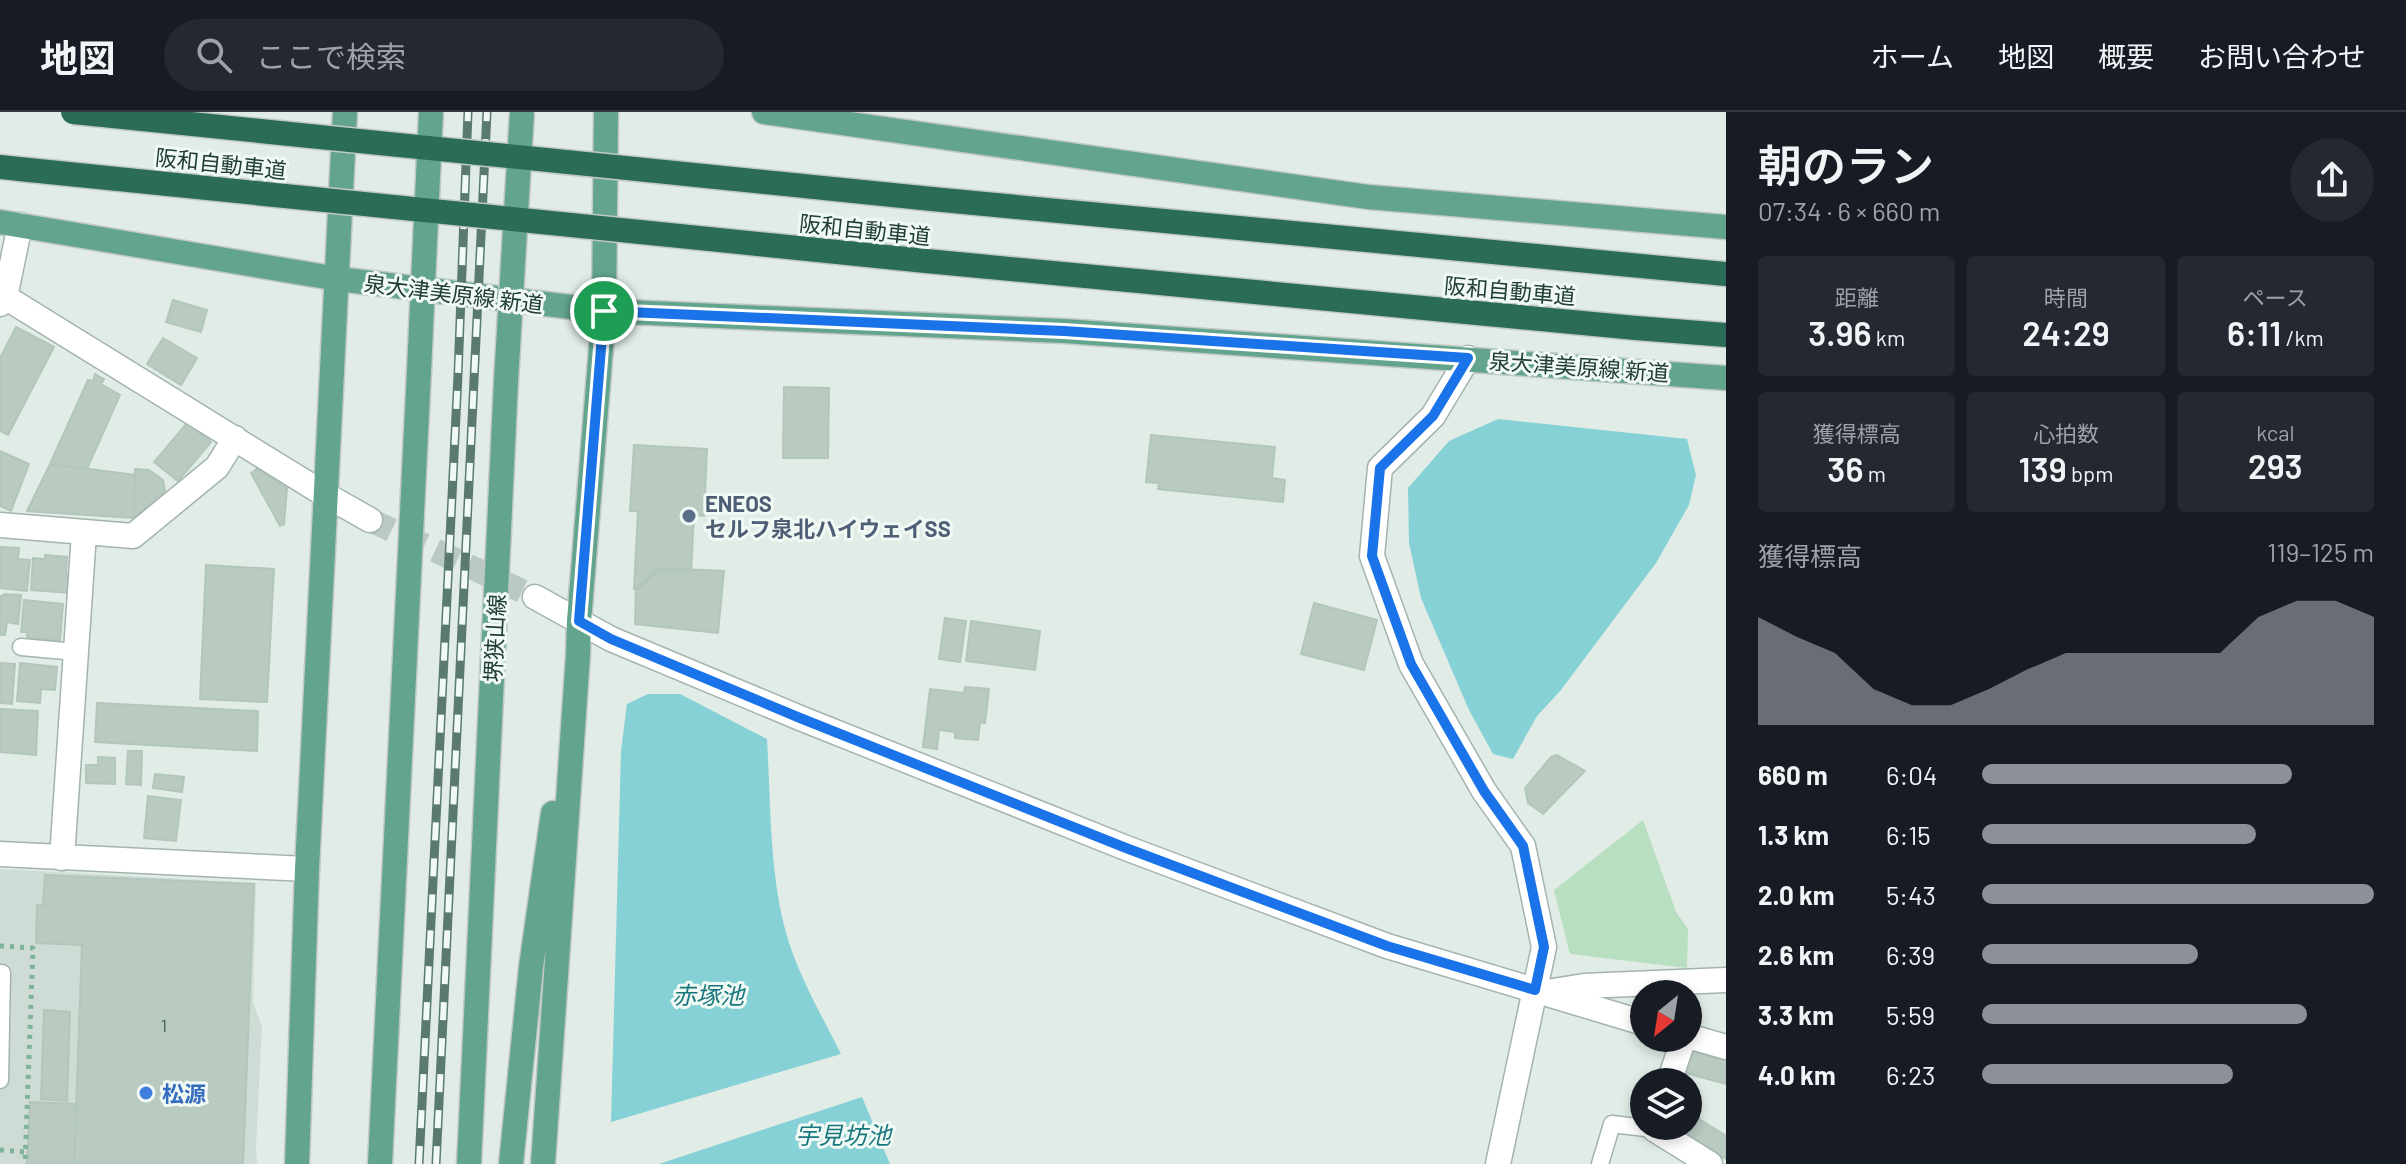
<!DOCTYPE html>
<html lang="ja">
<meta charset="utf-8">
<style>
:root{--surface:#171b24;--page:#242831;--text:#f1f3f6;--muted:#9ea1a6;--line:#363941;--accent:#8c9099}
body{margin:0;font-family:Barlow,"Noto Sans JP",sans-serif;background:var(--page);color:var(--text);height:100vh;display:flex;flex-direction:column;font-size:30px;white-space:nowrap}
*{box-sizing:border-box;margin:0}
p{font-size:26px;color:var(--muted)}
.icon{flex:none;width:44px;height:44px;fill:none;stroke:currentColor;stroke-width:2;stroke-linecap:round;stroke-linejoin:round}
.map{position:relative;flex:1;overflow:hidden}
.sheet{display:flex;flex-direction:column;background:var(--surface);width:680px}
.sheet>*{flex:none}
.needle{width:52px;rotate:210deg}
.controls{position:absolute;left:1630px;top:868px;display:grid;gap:16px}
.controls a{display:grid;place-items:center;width:72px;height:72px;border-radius:50%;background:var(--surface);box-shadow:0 4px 12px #0003;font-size:40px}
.pin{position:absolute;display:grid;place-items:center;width:68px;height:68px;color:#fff;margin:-34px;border:4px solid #fff;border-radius:50%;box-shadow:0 2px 8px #0007}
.round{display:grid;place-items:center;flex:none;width:84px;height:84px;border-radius:42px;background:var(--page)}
.overview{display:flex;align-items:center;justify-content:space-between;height:136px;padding:0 32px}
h1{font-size:44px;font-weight:600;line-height:60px}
.stats{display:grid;grid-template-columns:repeat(3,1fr);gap:12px;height:136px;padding:8px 32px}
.stats div{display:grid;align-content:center;border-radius:8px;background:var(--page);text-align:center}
.stats b{font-size:34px;font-weight:600}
.stats small{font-size:22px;font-weight:400}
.stats p{font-size:22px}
.chart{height:224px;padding:16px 32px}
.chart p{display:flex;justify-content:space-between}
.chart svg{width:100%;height:144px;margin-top:8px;fill:var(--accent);opacity:.7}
ul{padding:0 32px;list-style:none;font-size:26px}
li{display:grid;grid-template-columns:128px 96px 1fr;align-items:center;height:60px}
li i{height:20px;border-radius:10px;background:var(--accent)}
header{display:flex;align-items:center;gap:48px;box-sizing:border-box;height:112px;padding:0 40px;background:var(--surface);border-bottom:2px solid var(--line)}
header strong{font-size:38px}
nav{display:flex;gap:44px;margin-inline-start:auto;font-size:28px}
.search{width:560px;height:72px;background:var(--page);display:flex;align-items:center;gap:20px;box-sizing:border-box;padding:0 28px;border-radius:44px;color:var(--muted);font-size:30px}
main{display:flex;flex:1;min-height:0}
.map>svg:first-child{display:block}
</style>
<header>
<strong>地図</strong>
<div class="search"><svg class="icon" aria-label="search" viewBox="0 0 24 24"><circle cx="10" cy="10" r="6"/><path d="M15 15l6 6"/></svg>ここで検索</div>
<nav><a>ホーム</a><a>地図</a><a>概要</a><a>お問い合わせ</a></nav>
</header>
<main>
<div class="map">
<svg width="1726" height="1052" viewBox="0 0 1726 1052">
<rect width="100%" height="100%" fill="#e1ece6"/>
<path fill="#cfdcd5" d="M 0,757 L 256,771 L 253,891 L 262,914 L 256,1036 L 257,1052 L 0,1052 Z"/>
<path fill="#b8dfbf" d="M 1643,708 L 1676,800 L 1688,817 L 1687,856 L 1570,842 L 1554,778 Z"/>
<path fill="#86d1d5" d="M 1498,307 L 1687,327 L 1696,363 L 1689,393 L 1656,451 L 1561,578 L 1537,604 L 1513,647 L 1493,642 L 1469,598 L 1421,486 L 1409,431 L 1408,376 L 1449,329 Z
M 648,582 L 680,582 L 767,627 C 771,692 769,761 787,824 C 799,865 822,904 841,942 L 611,1010 L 621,639 L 627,592 Z
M 862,985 L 890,1052 L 659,1052 Z"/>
<path fill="#b9cac1" stroke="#b3c6bc" stroke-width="2" d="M 173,188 L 207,198 L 201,220 L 166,210 Z
M 16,215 L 54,235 L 8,323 L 0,319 L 0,246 Z
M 163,226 L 197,246 L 181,273 L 147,252 Z
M 95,262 L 104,267 L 101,272 L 120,283 L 87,357 L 50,352 L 88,268 L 93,269 Z
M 784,275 L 829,276 L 828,346 L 783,346 Z
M 188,310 L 211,330 L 178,369 L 154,350 Z
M 1151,323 L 1275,335 L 1272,366 L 1285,368 L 1283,390 L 1158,377 L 1159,371 L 1146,370 Z
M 634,333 L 707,337 L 704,404 L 694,403 L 691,460 L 659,458 L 637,478 L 634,477 L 638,399 L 630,399 Z
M 0,339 L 29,352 L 11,399 L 0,394 Z
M 50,352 L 135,363 L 134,406 L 27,399 Z
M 135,357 L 149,358 L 163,368 L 165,380 L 134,406 Z
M 257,357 L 287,376 L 284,412 L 280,414 L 251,361 Z
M 0,435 L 19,436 L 18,447 L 30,448 L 27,479 L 0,476 Z
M 45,443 L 67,445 L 66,461 L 71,462 L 70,481 L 31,478 L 33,446 L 45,447 Z
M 206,453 L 274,457 L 267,590 L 200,587 Z
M 659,456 L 724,459 L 718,521 L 635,512 L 636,476 Z
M 4,482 L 21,483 L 18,512 L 7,510 L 5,523 L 0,523 L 0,484 L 3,484 Z
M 24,488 L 63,492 L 60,529 L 27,525 L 27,520 L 21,520 Z
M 1314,491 L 1377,508 L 1364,558 L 1301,542 Z
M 945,506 L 966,509 L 960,550 L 939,547 Z
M 971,509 L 1040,519 L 1035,558 L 966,549 Z
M 0,551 L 15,552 L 12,592 L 0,591 Z
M 20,551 L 57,555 L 55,578 L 41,577 L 40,591 L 17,589 Z
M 965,575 L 989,577 L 985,611 L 980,610 L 978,628 L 955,626 L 955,620 L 939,618 L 937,637 L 923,635 L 930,577 L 964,581 Z
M 97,591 L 258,599 L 257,639 L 95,630 Z
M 0,597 L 38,599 L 36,643 L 0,640 Z
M 128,639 L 142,639 L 141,673 L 126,672 Z
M 1557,643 L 1585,659 L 1543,702 L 1528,691 L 1525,676 L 1551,645 Z
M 98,645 L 115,646 L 115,672 L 86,671 L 86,653 L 98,653 Z
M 155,662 L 184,665 L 182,680 L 153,676 Z
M 148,684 L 181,688 L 176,729 L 144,726 Z
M 45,763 L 254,772 L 243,1052 L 74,1052 L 82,833 L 36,831 L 37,793 L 43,793 Z
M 44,898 L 70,900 L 67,989 L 41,987 Z
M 1688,938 L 1726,949 L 1726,972 L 1682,960 Z
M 30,990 L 77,992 L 74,1052 L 27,1052 Z
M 1688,1000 L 1726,1024 L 1726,1047 L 1676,1016 L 1677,1014 L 1688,1014 Z"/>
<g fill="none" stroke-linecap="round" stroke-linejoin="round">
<path stroke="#bac9c2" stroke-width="24" stroke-dasharray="24 12" stroke-linecap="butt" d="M 370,408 L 535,485"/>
<defs>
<path id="service" d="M 21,535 L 76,540
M 0,861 L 2,861 L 0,968
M 1600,1052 L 1612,1012 L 1654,1017"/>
<path id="minor" d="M 5,185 L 324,382 L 370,408
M 1468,246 L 1433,304 L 1380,356 L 1372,444 L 1411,552 L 1484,679 L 1523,734 L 1544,835 L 1498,1052
M 0,413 L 133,424 L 217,355 L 235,326
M 535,485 L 611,527 L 800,606 L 1126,736 L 1387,834 L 1644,911
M 0,742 L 307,757
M 62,746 L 84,421
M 1553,879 L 1584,874 L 1726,868
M 1688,924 L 1726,935
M 1669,970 L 1684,926
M 1655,1014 L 1654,1017 L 1710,1052"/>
<path id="tertiary" d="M 0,192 L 5,185 L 20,113"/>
<path id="primary" d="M 764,0 L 1368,85 L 1726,115
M 0,110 L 338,167 L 604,199 L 1064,219 L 1726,266
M 297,1052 L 307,757 L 345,0
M 380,1052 L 419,259
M 469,1052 L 506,269
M 511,1052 L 531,855 L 553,701
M 543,1052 L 578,543 L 579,509 L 604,199 L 606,0"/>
<path id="motorway" d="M 0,55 L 29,58
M 932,87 L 1726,162
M 926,149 L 1636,216 L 1726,223"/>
</defs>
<use href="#service" stroke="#a3b4ad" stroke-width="19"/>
<use href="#minor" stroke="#a3b4ad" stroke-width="27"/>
<use href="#tertiary" stroke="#a3b4ad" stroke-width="27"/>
<use href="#primary" stroke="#c1c9c6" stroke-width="27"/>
<use href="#motorway" stroke="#c1c9c6" stroke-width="27"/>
<path stroke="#7fb29c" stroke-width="5" stroke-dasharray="4 6" stroke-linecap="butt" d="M 0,834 L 33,836 L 25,1052
M 0,1038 L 25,1040"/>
<use href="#service" stroke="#fff" stroke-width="16"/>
<use href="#minor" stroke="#fff" stroke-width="24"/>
<use href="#tertiary" stroke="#fff" stroke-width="24"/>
<use href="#primary" stroke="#63a48c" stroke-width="24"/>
<use href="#motorway" stroke="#2a6c57" stroke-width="24"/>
<defs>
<path id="rail" d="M 419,1052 L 458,263 L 468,0
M 436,1052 L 487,0"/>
</defs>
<use href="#rail" stroke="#5b7a6e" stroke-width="9"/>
<use href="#rail" stroke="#f1f9f4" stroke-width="6" stroke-dasharray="18" stroke-linecap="butt"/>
<defs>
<path id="primary-bridge" d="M 419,259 L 431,0
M 506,269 L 522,0"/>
<path id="motorway-bridge" d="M 73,0 L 932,87
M 29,58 L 926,149"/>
</defs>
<use href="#primary-bridge" stroke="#c1c9c6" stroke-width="27" stroke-linecap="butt"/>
<use href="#motorway-bridge" stroke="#c1c9c6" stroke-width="27" stroke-linecap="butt"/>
<use href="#primary-bridge" stroke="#63a48c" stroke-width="24"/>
<use href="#motorway-bridge" stroke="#2a6c57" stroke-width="24"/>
</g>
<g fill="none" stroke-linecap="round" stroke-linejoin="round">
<defs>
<path id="route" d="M 604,199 L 1064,219 L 1468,246 L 1433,304 L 1380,356 L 1372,444 L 1411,552 L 1484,679 L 1523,734 L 1544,835 L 1535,878 L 1387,834 L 1126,736 L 800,606 L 611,527 L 579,509 Z"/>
</defs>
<use href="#route" stroke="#fff" stroke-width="16"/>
<use href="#route" stroke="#1a73e8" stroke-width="10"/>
</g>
<circle fill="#5c6f8a" stroke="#f1f9f4" stroke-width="3" cx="689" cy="404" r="8"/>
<circle fill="#3f7fe0" stroke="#f1f9f4" stroke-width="3" cx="146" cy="981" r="8"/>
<g text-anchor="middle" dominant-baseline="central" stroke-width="6" stroke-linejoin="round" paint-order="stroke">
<g font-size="18" fill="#466156">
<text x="164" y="913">1</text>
</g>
<g font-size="22" fill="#203e33" stroke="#f1f9f4">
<text transform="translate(221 51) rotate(6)">阪和自動車道</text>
<text transform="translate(865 117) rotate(6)">阪和自動車道</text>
<text transform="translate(1510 178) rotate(5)">阪和自動車道</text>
<text transform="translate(454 181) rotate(7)">泉大津美原線 新道</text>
<text transform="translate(1579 254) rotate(4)">泉大津美原線 新道</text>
<text transform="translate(494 526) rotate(-87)">堺狭山線</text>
</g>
<g font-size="22" font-weight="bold" fill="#4e5e75" stroke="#f1f9f4" text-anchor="start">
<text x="705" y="391">ENEOS<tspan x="705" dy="25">セルフ泉北ハイウェイSS</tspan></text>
</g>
<g font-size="22" font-weight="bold" fill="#366cbe" stroke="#f1f9f4" text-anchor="start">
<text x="162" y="981">松源</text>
</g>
<g font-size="24" font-style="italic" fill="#17777d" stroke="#f1f9f4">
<text x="708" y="882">赤塚池</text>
<text x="843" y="1022">宇見坊池</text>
</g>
</g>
</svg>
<div class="controls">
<a><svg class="needle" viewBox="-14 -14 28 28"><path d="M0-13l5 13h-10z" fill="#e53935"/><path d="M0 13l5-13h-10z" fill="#9ea1a6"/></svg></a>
<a><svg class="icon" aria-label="layers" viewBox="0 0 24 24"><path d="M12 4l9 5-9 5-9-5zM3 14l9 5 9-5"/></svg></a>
</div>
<div class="pin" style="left:604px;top:199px;background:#1e9e55"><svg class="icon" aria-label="arrive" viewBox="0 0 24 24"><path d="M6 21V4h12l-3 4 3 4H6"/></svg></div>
</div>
<section class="sheet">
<div class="overview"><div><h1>朝のラン</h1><p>07:34 · 6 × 660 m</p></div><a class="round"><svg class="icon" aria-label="share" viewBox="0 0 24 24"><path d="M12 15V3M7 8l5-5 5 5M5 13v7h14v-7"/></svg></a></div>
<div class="stats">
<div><p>距離</p><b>3.96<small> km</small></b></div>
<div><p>時間</p><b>24:29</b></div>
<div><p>ペース</p><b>6:11<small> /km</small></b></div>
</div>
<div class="stats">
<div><p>獲得標高</p><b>36<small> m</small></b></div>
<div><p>心拍数</p><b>139<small> bpm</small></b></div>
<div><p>kcal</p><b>293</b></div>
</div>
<div class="chart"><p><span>獲得標高</span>119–125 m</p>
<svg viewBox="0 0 160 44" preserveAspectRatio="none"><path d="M0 44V11L10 17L20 22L30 33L40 38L50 38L60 33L70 27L80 22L90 22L100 22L110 22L120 22L130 11L140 6L150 6L160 11V44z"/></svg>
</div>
<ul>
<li><b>660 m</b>6:04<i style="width:79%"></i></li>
<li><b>1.3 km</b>6:15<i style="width:70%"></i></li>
<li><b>2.0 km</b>5:43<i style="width:100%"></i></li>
<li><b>2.6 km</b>6:39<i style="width:55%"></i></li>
<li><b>3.3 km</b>5:59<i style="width:83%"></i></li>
<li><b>4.0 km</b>6:23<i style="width:64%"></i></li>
</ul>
</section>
</main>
